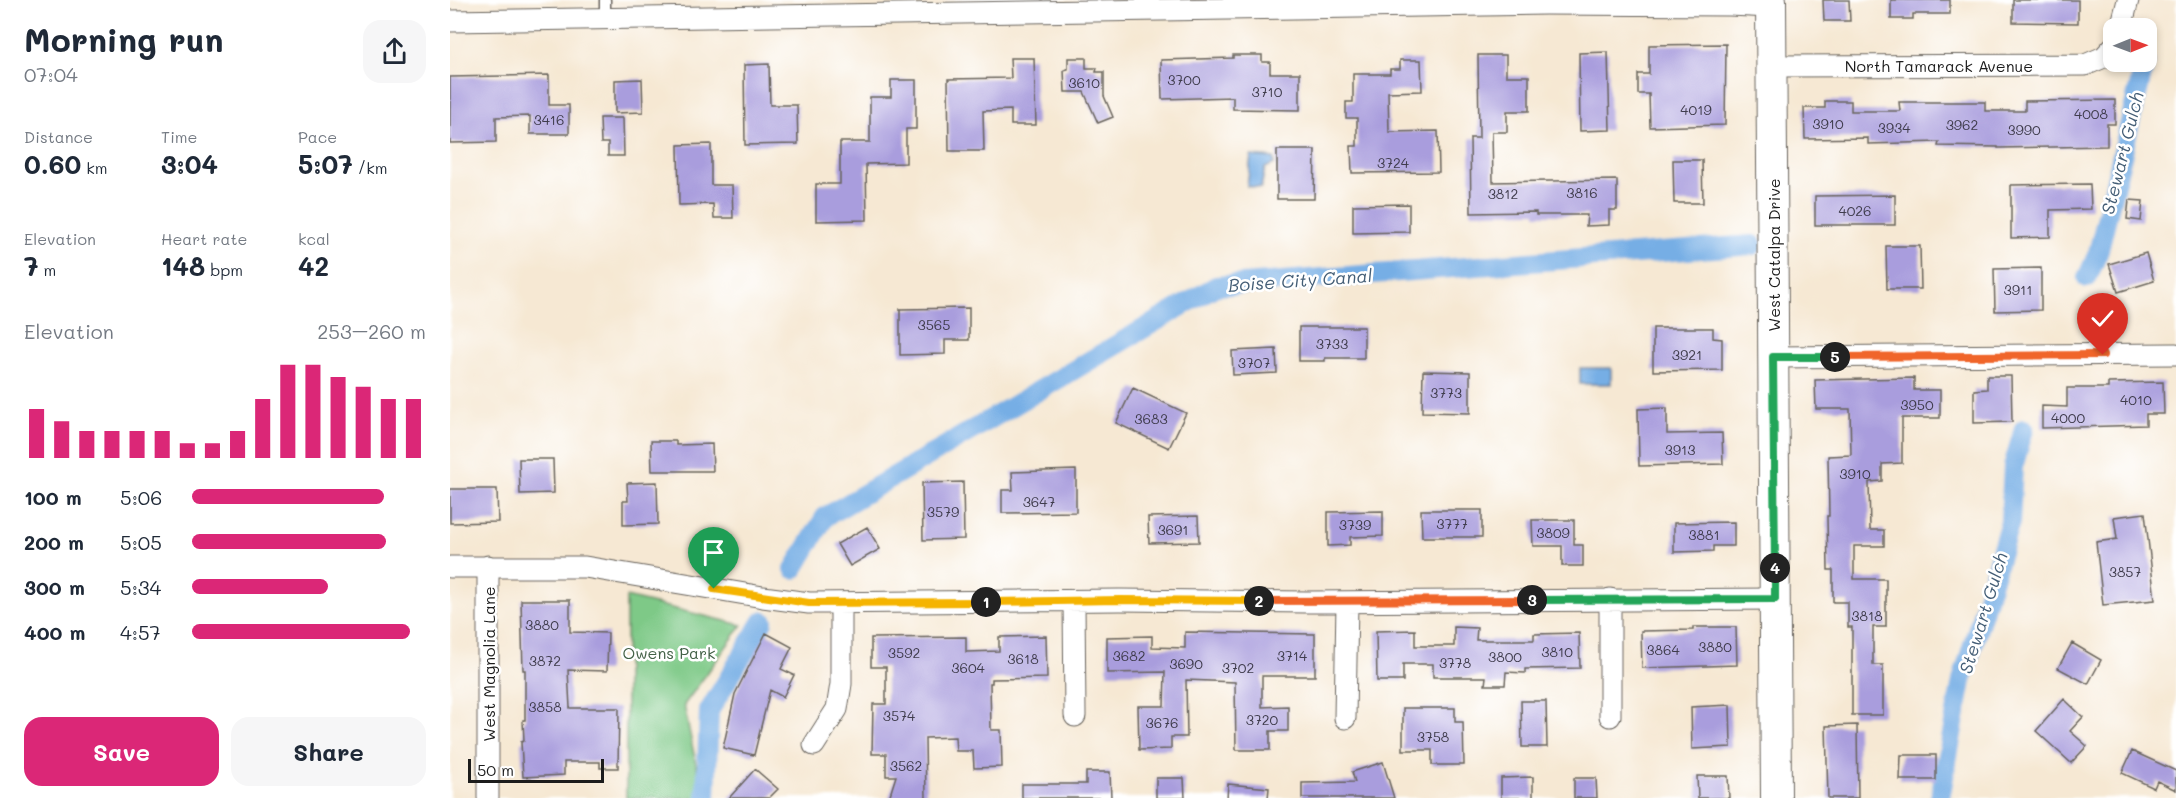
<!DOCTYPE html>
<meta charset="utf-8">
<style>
:root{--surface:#fff;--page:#f6f6f7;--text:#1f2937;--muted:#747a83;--accent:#db2777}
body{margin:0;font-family:Mali,sans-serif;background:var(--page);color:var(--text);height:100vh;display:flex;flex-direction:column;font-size:22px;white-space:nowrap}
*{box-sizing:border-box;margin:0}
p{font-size:20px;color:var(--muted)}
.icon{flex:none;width:33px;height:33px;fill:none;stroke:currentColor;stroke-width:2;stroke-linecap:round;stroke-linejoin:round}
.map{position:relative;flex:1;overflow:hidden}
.drawer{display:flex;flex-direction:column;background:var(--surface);width:450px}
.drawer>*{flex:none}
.needle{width:39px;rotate:89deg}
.controls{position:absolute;left:1653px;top:18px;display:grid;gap:12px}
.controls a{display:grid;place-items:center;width:54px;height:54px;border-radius:12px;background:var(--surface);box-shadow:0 3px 9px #0003;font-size:30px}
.scale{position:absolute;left:18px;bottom:15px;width:136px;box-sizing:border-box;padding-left:6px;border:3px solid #1c1c1c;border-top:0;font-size:16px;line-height:21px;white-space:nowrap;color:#1c1c1c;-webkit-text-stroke:4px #fff;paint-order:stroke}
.pin{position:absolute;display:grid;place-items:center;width:51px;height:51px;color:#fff;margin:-62px -26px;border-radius:50% 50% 50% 0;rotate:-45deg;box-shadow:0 0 6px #0007}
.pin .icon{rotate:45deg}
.km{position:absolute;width:30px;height:30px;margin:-15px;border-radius:50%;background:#222;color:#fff;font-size:16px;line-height:30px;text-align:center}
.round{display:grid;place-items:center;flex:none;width:63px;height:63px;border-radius:18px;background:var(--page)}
.head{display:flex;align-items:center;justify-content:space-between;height:102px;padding:0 24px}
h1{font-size:33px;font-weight:800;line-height:45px}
.figures{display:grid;grid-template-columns:repeat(3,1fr);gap:9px;height:102px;padding:6px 24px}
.figures div{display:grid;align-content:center}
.figures b{font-size:26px;font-weight:800}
.figures small{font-size:16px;font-weight:400}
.figures p{font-size:16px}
.chart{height:168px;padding:12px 24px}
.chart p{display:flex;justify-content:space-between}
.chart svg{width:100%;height:108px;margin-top:6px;stroke:var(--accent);stroke-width:6}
.action{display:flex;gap:12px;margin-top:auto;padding:12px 24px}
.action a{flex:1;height:69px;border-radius:18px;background:var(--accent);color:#fff;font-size:24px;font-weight:800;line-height:69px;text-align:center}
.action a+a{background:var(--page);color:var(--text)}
ul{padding:0 24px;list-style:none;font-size:20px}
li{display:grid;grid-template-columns:96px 72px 1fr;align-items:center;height:45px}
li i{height:15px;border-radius:8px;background:var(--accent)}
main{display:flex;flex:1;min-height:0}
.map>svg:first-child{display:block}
</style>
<main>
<section class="drawer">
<div class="head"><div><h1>Morning run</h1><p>07:04</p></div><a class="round"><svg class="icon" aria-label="share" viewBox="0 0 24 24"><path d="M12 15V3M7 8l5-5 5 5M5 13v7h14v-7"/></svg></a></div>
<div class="figures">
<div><p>Distance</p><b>0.60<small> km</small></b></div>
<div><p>Time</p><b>3:04</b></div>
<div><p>Pace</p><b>5:07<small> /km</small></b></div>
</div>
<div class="figures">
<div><p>Elevation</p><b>7<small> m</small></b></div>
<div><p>Heart rate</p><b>148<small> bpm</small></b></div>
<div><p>kcal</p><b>42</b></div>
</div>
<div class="chart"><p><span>Elevation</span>253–260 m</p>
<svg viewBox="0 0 160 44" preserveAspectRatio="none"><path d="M5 44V24M15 44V29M25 44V33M35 44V33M45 44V33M55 44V33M65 44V38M75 44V38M85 44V33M95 44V20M105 44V6M115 44V6M125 44V11M135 44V15M145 44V20M155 44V20"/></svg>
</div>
<ul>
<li><b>100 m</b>5:06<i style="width:82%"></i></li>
<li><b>200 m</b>5:05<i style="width:83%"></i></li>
<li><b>300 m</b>5:34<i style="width:58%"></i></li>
<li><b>400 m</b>4:57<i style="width:93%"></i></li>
</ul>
<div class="action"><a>Save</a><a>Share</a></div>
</section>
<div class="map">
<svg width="1726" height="798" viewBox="0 0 1726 798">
<rect width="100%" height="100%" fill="#fff"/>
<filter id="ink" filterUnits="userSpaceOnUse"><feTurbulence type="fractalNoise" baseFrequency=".0167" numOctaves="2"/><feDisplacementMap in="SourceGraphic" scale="12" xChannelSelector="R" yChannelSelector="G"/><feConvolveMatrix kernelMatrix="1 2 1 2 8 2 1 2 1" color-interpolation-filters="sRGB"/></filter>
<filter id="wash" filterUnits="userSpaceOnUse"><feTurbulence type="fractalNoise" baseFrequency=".008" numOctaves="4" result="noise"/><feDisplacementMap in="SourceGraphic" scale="24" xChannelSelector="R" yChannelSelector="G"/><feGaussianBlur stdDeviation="1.35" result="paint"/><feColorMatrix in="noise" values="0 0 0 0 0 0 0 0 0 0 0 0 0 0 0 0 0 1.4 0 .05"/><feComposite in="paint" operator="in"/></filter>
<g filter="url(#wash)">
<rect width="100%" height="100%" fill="#f6e8d3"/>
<path fill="#7ec987" stroke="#4d7252" stroke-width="1.5" d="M 176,597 L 292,625 L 234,705 L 253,798 L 176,798 Z"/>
<path fill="#76aee5" stroke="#496580" stroke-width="1.5" d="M 801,156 L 824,158 L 824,164 L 815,168 L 811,188 L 797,186 Z
M 1130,368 L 1161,368 L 1161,384 L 1130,384 Z"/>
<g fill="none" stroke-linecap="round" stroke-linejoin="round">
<path stroke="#76aee5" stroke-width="20" d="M 1637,278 L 1648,253 L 1695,62
M 344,569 L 375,517 L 766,286 L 1303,245
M 256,798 L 259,711 L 313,621
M 1490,798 L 1512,681 L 1560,522 L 1563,467 L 1574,429"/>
</g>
<g id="blocks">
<path fill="#a99ddd" d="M 1373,0 L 1399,0 L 1400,21 L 1374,21 Z
M 1441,0 L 1500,0 L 1500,14 L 1463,14 L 1463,19 L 1441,19 Z
M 1563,0 L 1628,0 L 1628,23 L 1563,22 Z
M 1276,44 L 1275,125 L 1200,127 L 1199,94 L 1188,94 L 1188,74 L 1199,74 L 1199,45 Z
M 1158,52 L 1160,130 L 1130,131 L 1129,53 Z
M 783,55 L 812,55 L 812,62 L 820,62 L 820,73 L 850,73 L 850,110 L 783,109 L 783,97 L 712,99 L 711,60 L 783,58 Z
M 1028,55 L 1056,55 L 1056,76 L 1079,76 L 1079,111 L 1057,111 L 1057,132 L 1042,132 L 1043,182 L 1167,180 L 1167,210 L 1159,210 L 1159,225 L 1136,226 L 1137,215 L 1086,215 L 1086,212 L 1021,213 L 1020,138 L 1029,138 Z
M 560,58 L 584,58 L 586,125 L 561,125 L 561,110 L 533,111 L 534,151 L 499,151 L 498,79 L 561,78 Z
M 618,58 L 636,58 L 636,68 L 647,68 L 646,72 L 654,72 L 654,96 L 663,117 L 648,123 L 634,92 L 615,92 L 614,70 L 618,69 Z
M 950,60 L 971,60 L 972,91 L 938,92 L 939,132 L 988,131 L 989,172 L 902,173 L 901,146 L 907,146 L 907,118 L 896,118 L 896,102 L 903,102 L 903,74 L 940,74 L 940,69 L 950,69 Z
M 319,64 L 320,105 L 347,105 L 348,144 L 295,145 L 294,65 Z
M 99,75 L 99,105 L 119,105 L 119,134 L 80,134 L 80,116 L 46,117 L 46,142 L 0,143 L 0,77 Z
M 192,79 L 193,112 L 165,113 L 165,80 Z
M 441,80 L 466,80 L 466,129 L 456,129 L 456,163 L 416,164 L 417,220 L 366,221 L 366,184 L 390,184 L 390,142 L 420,142 L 420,97 L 441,97 Z
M 1665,100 L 1665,124 L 1657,124 L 1657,146 L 1548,148 L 1548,147 L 1488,146 L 1489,142 L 1418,144 L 1418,138 L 1355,139 L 1354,108 L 1375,108 L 1375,101 L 1401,101 L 1401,111 L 1450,111 L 1449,102 L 1535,102 L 1535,111 L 1575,111 L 1575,101 Z
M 150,118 L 173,118 L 174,156 L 158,156 L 158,143 L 151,143 Z
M 261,144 L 261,185 L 282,185 L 283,218 L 264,218 L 263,204 L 229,205 L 228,145 Z
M 827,150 L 865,150 L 864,199 L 827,199 Z
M 1223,160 L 1252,160 L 1253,203 L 1224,203 Z
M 1640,184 L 1641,209 L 1600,210 L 1600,237 L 1561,238 L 1561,185 Z
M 1445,195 L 1445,225 L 1365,225 L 1365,196 Z
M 1679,200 L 1693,201 L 1691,221 L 1677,219 Z
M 959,204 L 959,232 L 903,233 L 903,205 Z
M 1436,246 L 1470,246 L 1471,289 L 1437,289 Z
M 1696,253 L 1704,281 L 1668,292 L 1659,264 Z
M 1591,268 L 1591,310 L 1545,311 L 1544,269 Z
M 519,308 L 519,340 L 495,340 L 495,354 L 450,355 L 450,309 Z
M 849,327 L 914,327 L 914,358 L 875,358 L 875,361 L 849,361 Z
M 1203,328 L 1263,328 L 1263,338 L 1272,339 L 1272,370 L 1203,371 Z
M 826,349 L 827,373 L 783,375 L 782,351 Z
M 973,371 L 1020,372 L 1020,413 L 972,412 Z
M 1537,376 L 1561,376 L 1562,422 L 1524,423 L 1524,390 L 1537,389 Z
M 1464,378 L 1464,390 L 1490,390 L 1490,418 L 1452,418 L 1452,463 L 1432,464 L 1432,481 L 1419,482 L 1420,530 L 1434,530 L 1434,546 L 1404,546 L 1404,579 L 1436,579 L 1436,627 L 1423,627 L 1423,665 L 1433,665 L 1433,715 L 1402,715 L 1402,627 L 1398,627 L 1398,602 L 1383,602 L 1383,570 L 1378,570 L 1377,516 L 1379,516 L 1378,456 L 1401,455 L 1400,409 L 1366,409 L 1365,380 Z
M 1713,382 L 1714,414 L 1696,414 L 1696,425 L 1592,428 L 1592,406 L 1617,407 L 1617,388 L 1658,388 L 1658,383 Z
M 683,388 L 736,413 L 719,448 L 666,423 Z
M 1217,408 L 1217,434 L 1272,433 L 1273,464 L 1189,466 L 1188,409 Z
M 201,441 L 226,441 L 226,445 L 262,444 L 263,471 L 202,471 Z
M 69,459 L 103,459 L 104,493 L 70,494 Z
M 626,470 L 626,512 L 552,513 L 552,490 L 563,490 L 562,472 Z
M 207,482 L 208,524 L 173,525 L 173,501 L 178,501 L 177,483 Z
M 513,482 L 514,539 L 473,540 L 472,483 Z
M 0,489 L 47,489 L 48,522 L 0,523 Z
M 971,510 L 1032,510 L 1032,537 L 972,537 Z
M 933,511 L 933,536 L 900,537 L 900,545 L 878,546 L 878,512 Z
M 1695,513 L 1705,600 L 1653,605 L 1646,542 L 1667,539 L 1664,517 Z
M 748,516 L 749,542 L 699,543 L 698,517 Z
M 1082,520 L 1124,520 L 1124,545 L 1133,545 L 1133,566 L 1112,566 L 1112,546 L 1083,546 Z
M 1284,522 L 1284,546 L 1263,546 L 1263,551 L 1224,552 L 1224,523 Z
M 417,527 L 430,549 L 400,566 L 387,544 Z
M 71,600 L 120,600 L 120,632 L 158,633 L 157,671 L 118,670 L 120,708 L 169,708 L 168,768 L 150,768 L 150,762 L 114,762 L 114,775 L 73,777 L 71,742 L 74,741 L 73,720 L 75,720 L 75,670 L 73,670 Z
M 1004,627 L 1027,628 L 1026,640 L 1084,640 L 1084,634 L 1129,633 L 1130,668 L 1075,669 L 1075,673 L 1056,672 L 1055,685 L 1035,685 L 1036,677 L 983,677 L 983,664 L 953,664 L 953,681 L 927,681 L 926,631 L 965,630 L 965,646 L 1004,646 Z
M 1243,627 L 1286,627 L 1287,665 L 1192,668 L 1191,631 L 1243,630 Z
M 735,632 L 865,634 L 865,676 L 812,676 L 812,707 L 838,706 L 838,731 L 820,731 L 820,750 L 786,750 L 785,682 L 736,680 L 737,737 L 721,737 L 721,749 L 689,750 L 688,706 L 714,706 L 715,672 L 657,673 L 657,637 L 702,636 L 702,647 L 735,648 Z
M 316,633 L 342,647 L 331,669 L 344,675 L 333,697 L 320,690 L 304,755 L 273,748 L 285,694 Z
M 596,636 L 597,678 L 542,679 L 542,683 L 540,683 L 541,730 L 551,730 L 552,767 L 524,768 L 523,751 L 506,751 L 505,737 L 475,738 L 476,798 L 439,798 L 446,776 L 436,776 L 436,754 L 422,754 L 423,704 L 436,704 L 436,667 L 421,667 L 421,638 L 516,637 L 516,652 L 549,651 L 549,637 Z
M 1622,643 L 1651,660 L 1638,684 L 1608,668 Z
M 1614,699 L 1633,717 L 1620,731 L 1637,746 L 1621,763 L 1586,731 Z
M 1071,701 L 1096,701 L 1097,747 L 1072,747 Z
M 1280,705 L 1281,747 L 1242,749 L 1241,707 Z
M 953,708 L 1005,708 L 1005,722 L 1013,722 L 1014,765 L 982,765 L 982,750 L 953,750 Z
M 1407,725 L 1408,798 L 1378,798 L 1376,726 Z
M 1682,751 L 1726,771 L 1726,790 L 1707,781 L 1704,788 L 1672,773 Z
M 1451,755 L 1486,755 L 1486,780 L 1450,780 Z
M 933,762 L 944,798 L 852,798 L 852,783 L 905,782 L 902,772 Z
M 305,769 L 328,789 L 319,798 L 279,798 Z
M 636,772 L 660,772 L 661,798 L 572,798 L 572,784 L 636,784 Z
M 1247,776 L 1278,776 L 1279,798 L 1248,798 Z
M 1083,777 L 1083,798 L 1051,798 L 1051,778 Z
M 706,778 L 734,778 L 735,798 L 706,798 Z
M 1124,778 L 1146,778 L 1147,798 L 1124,798 Z
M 778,784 L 819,788 L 818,798 L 777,798 Z"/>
</g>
</g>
<g filter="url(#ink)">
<use href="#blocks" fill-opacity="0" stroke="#68635c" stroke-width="1.5"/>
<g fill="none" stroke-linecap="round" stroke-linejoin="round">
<defs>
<path id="lane" d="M 155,0 L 155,18"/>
<path id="street" d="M 0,21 L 1095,4 L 1280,5 L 1321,7
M 1671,28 L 1678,0
M 1322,66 L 1635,65 L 1654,57 L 1664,46
M 1323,357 L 1726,354
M 0,567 L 135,567 L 313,597 L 359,603 L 670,600 L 857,602 L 1325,599
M 624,601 L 625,716
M 1160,716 L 1160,599
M 895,718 L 897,602
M 364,745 L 387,709 L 391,684 L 391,603
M 38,798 L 38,566"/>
<path id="secondary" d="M 1321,0 L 1326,798"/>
</defs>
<use href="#lane" stroke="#68635c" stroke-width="13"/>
<use href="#street" stroke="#68635c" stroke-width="23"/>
<use href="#secondary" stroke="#68635c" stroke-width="32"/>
<use href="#lane" stroke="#fff" stroke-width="10"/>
<use href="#street" stroke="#fff" stroke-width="21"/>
<use href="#secondary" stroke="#fff" stroke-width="30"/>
</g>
</g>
<g fill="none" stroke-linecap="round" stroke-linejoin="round" filter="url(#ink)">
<defs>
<path id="split-1" d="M 264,589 L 359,603 L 536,602"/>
<path id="split-2" d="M 536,602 L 670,600 L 809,601"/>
<path id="split-3" d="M 809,601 L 1082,600"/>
<path id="split-4" d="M 1082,600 L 1325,599 L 1325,568"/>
<path id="split-5" d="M 1325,568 L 1323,357 L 1385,357"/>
<path id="split-6" d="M 1385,357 L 1653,355"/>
</defs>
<use href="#split-1" stroke="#fff" stroke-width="12"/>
<use href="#split-2" stroke="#fff" stroke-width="12"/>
<use href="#split-3" stroke="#fff" stroke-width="12"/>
<use href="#split-4" stroke="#fff" stroke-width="12"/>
<use href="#split-5" stroke="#fff" stroke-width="12"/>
<use href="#split-6" stroke="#fff" stroke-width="12"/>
<use href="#split-1" stroke="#f5b400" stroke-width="8"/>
<use href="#split-2" stroke="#f5b400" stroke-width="8"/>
<use href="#split-3" stroke="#f0652b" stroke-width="8"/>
<use href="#split-4" stroke="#22a559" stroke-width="8"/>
<use href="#split-5" stroke="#22a559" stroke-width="8"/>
<use href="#split-6" stroke="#f0652b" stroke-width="8"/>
</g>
<g text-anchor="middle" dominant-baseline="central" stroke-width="5" stroke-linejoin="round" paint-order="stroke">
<g font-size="14" fill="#3f3c4c">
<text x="734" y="79">3700</text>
<text x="634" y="82">3610</text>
<text x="817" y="91">3710</text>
<text x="1246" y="109">4019</text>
<text x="1641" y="113">4008</text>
<text x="99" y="119">3416</text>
<text x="1378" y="123">3910</text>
<text x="1512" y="124">3962</text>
<text x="1444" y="127">3934</text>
<text x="1574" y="129">3990</text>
<text x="943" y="162">3724</text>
<text x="1132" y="192">3816</text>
<text x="1053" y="193">3812</text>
<text x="1405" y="210">4026</text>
<text x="1568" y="289">3911</text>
<text x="484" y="324">3565</text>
<text x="882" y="343">3733</text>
<text x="1237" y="354">3921</text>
<text x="804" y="362">3707</text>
<text x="996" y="392">3773</text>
<text x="1686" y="399">4010</text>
<text x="1467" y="404">3950</text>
<text x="1618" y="417">4000</text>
<text x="701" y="418">3683</text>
<text x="1230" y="449">3913</text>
<text x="1405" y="473">3910</text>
<text x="589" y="501">3647</text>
<text x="493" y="511">3579</text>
<text x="1002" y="523">3777</text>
<text x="905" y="524">3739</text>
<text x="723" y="529">3691</text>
<text x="1103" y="532">3809</text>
<text x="1254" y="534">3881</text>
<text x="1675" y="571">3857</text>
<text x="1417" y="615">3818</text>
<text x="92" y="624">3880</text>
<text x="1265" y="646">3880</text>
<text x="1213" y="649">3864</text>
<text x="1107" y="651">3810</text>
<text x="454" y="652">3592</text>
<text x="679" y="655">3682</text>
<text x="842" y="655">3714</text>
<text x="1055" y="656">3800</text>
<text x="573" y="658">3618</text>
<text x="95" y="660">3872</text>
<text x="1005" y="662">3778</text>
<text x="736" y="663">3690</text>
<text x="518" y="667">3604</text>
<text x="788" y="667">3702</text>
<text x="95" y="706">3858</text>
<text x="449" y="715">3574</text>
<text x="812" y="719">3720</text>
<text x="712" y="722">3676</text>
<text x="983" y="736">3758</text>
<text x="456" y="765">3562</text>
</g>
<g font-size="16" fill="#1c1c1c" stroke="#fff">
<text x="1489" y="65">North Tamarack Avenue</text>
<text transform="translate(1323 255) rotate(-90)">West Catalpa Drive</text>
<text transform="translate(38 664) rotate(-90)">West Magnolia Lane</text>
</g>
<g font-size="16" fill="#436147" stroke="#fff">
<text x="219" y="652">Owens Park</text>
</g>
<g font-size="18" font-style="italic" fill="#445e76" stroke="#fff">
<text transform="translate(1672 153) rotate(-76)">Stewart Gulch</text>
<text transform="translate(850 280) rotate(-4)">Boise City Canal</text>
<text transform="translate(1533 613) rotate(-73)">Stewart Gulch</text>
</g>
</g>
</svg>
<div class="controls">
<a><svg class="needle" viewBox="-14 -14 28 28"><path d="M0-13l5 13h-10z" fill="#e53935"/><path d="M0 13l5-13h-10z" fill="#747a83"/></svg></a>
</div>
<div class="scale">50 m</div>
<div class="pin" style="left:264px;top:589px;background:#1e9e55"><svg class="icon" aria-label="arrive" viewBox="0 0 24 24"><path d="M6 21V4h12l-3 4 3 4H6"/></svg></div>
<div class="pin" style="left:1653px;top:355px;background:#d93025"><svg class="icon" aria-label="check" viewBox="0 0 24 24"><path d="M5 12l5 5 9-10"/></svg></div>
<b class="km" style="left:536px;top:602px">1</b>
<b class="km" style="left:809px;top:601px">2</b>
<b class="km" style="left:1082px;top:600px">3</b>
<b class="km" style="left:1325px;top:568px">4</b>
<b class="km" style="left:1385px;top:357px">5</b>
</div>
</main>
